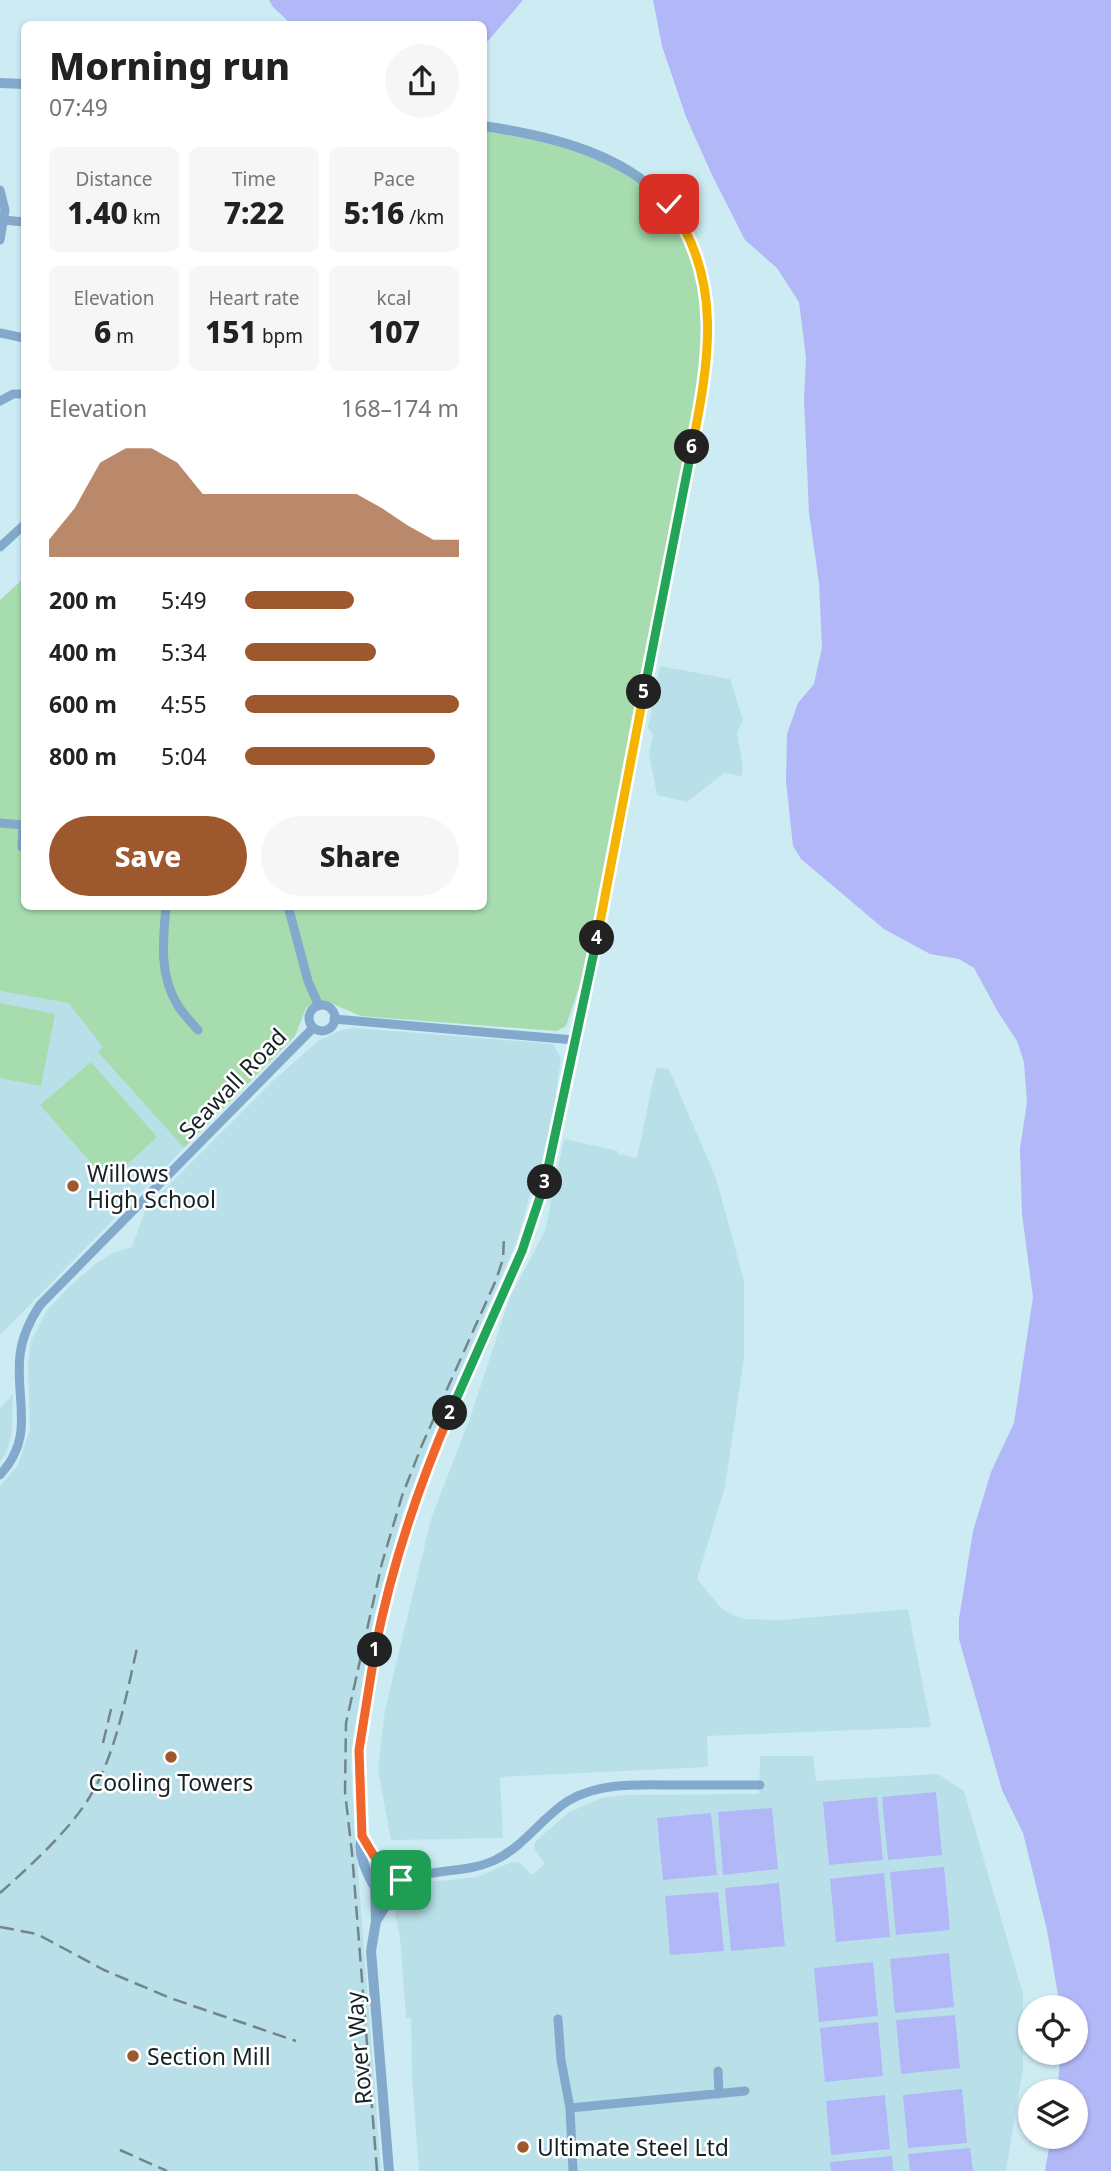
<!DOCTYPE html>
<meta charset="utf-8">
<style>
:root{--surface:#fff;--page:#f6f6f6;--text:#222;--muted:#767676;--accent:#9e582d}
body{margin:0;font-family:"Noto Sans",sans-serif;background:var(--page);color:var(--text);height:100vh;display:flex;flex-direction:column;font-size:26px;white-space:nowrap}
*{box-sizing:border-box;margin:0}
p{font-size:23px;color:var(--muted)}
.icon{flex:none;width:38px;height:38px;fill:none;stroke:currentColor;stroke-width:2;stroke-linecap:round;stroke-linejoin:round}
.map{position:relative;flex:1;overflow:hidden}
.panel{position:absolute;left:21px;top:21px;width:466px;height:889px;display:flex;flex-direction:column;background:var(--surface);border-radius:10px;box-shadow:0 2px 5px #0004}
.panel>*{flex:none}
.controls{position:absolute;left:1018px;top:1995px;display:grid;gap:14px}
.controls a{display:grid;place-items:center;width:70px;height:70px;border-radius:50%;background:var(--surface);box-shadow:0 2px 5px #0004;font-size:35px}
.pin{position:absolute;display:grid;place-items:center;width:60px;height:60px;color:#fff;margin:-30px;border-radius:14px;box-shadow:0 4px 10px #0006}
.km{position:absolute;width:35px;height:35px;margin:-18px;border-radius:50%;background:#222;color:#fff;font-size:19px;line-height:35px;text-align:center}
.round{display:grid;place-items:center;flex:none;width:74px;height:74px;border-radius:37px;background:var(--page)}
.summary{display:flex;align-items:center;justify-content:space-between;height:119px;padding:0 28px}
h1{font-size:38px;font-weight:800;line-height:52px}
.stats{display:grid;grid-template-columns:repeat(3,1fr);gap:10px;height:119px;padding:7px 28px}
.stats div{display:grid;align-content:center;border-radius:10px;background:var(--page);text-align:center}
.stats b{font-size:30px;font-weight:800}
.stats small{font-size:19px;font-weight:400}
.stats p{font-size:19px}
.chart{height:196px;padding:14px 28px}
.chart p{display:flex;justify-content:space-between}
.chart svg{width:100%;height:126px;margin-top:7px;fill:var(--accent);opacity:.7}
.primary-button{display:flex;gap:14px;margin-top:auto;padding:14px 28px}
.primary-button a{flex:1;height:80px;border-radius:42px;background:var(--accent);color:#fff;font-size:28px;font-weight:800;line-height:80px;text-align:center}
.primary-button a+a{background:var(--page);color:var(--text)}
ul{padding:0 28px;list-style:none;font-size:23px}
li{display:grid;grid-template-columns:112px 84px 1fr;align-items:center;height:52px}
li i{height:18px;border-radius:9px;background:var(--accent)}
.map>svg:first-child{display:block}
</style>
<div class="map">
<svg width="1111" height="2171" viewBox="0 0 1111 2171">
<rect width="100%" height="100%" fill="#cdebf3"/>
<path fill="#b9e0e9" d="M 660,666 L 730,679 L 743,720 L 737,732 L 743,769 L 741,776 L 724,773 L 687,802 L 657,795 L 649,754 L 653,734 L 648,728 Z
M 0,991 L 68,1003 L 104,1047 L 99,1052 L 184,1148 L 0,1335 Z
M 355,1028 L 553,1044 L 561,1058 L 549,1142 L 543,1164 L 535,1177 L 517,1241 L 432,1436 L 403,1512 L 374,1617 L 353,1737 L 351,1766 L 354,1820 L 381,2171 L 0,2171 L 0,1486 L 18,1465 L 30,1429 L 28,1364 L 31,1341 L 47,1310 L 70,1286 L 98,1262 L 115,1252 L 132,1247 L 146,1208 L 273,1081 L 318,1041 L 341,1030 Z
M 656,1068 L 669,1069 L 716,1178 L 744,1281 L 744,1358 L 725,1487 L 697,1579 L 721,1608 L 733,1615 L 744,1619 L 781,1620 L 908,1609 L 931,1727 L 707,1736 L 708,1767 L 500,1777 L 503,1838 L 391,1840 L 378,1769 L 385,1710 L 431,1519 L 470,1418 L 510,1297 L 545,1231 L 564,1139 L 618,1151 L 617,1154 L 637,1158 Z
M 13,1394 L 12,1433 L 6,1453 L 0,1462 L 0,1409 Z
M 760,1756 L 813,1756 L 816,1781 L 938,1774 L 964,1791 L 1023,1994 L 1023,2068 L 1006,2171 L 419,2171 L 412,2078 L 411,2018 L 406,2018 L 400,1937 L 395,1914 L 399,1902 L 420,1883 L 477,1877 L 512,1862 L 520,1863 L 532,1875 L 545,1864 L 535,1850 L 534,1845 L 538,1839 L 568,1813 L 601,1798 L 623,1795 L 759,1794 Z"/>
<path fill="#a6dcae" d="M 483,131 C 612,149 705,192 703,339 C 702,360 698,382 696,403 L 586,967 L 566,1026 L 557,1031 L 361,1016 L 326,1001 L 315,1002 L 306,1008 L 295,1036 L 184,1148 L 98,1052 L 103,1047 L 68,1003 L 0,991 L 0,600 L 24,578 L 24,906 L 483,906 Z
M 0,1003 L 55,1014 L 41,1086 L 0,1078 Z
M 91,1062 L 157,1137 L 108,1182 L 40,1105 Z"/>
<path fill="#b2b8f7" d="M 269,0 L 523,0 L 489,40 L 483,44 L 483,24 L 291,24 L 273,7 Z
M 653,0 L 1111,0 L 1111,2171 L 1045,2171 L 1051,2137 L 1076,2137 L 1076,2091 L 1057,2091 L 1061,2053 L 1076,2053 L 1076,2007 L 1060,2007 L 1047,1930 L 1023,1833 L 1002,1790 L 959,1639 L 959,1619 L 973,1531 L 991,1472 L 1014,1423 L 1033,1297 L 1022,1214 L 1020,1149 L 1027,1102 L 1024,1062 L 1017,1041 L 998,1012 L 974,968 L 959,959 L 930,954 L 884,929 L 801,859 L 793,846 L 786,781 L 787,734 L 798,703 L 814,684 L 822,647 L 819,583 L 809,513 L 804,399 L 806,358 L 799,302 L 777,268 L 745,240 L 712,175 L 686,117 L 662,46 Z
M 936,1792 L 942,1855 L 888,1860 L 882,1797 Z
M 877,1797 L 883,1860 L 829,1865 L 823,1802 Z
M 772,1808 L 778,1869 L 723,1875 L 718,1812 Z
M 711,1813 L 717,1875 L 663,1880 L 657,1818 Z
M 944,1867 L 950,1930 L 896,1935 L 890,1872 Z
M 884,1873 L 890,1937 L 836,1942 L 830,1879 Z
M 779,1883 L 785,1946 L 731,1951 L 725,1888 Z
M 718,1892 L 724,1951 L 670,1955 L 665,1896 Z
M 949,1953 L 954,2007 L 895,2013 L 890,1959 Z
M 873,1962 L 878,2016 L 819,2022 L 814,1968 Z
M 955,2015 L 960,2068 L 901,2074 L 896,2020 Z
M 878,2022 L 883,2076 L 825,2082 L 820,2028 Z
M 962,2089 L 967,2143 L 908,2148 L 903,2095 Z
M 885,2095 L 890,2149 L 831,2155 L 826,2101 Z
M 970,2148 L 973,2171 L 910,2171 L 908,2154 Z
M 892,2156 L 893,2171 L 831,2171 L 830,2162 Z"/>
<g fill="none" stroke-linecap="round" stroke-linejoin="round">
<path stroke="#83a9cd" stroke-width="9" d="M 0,190 L 5,210 L 0,240
M 4,220 L 24,222
M 0,333 L 24,338
M 0,401 L 13,394 L 24,394
M 0,547 L 24,525
M 0,823 L 24,825
M 22,847 L 23,825
M 166,906 C 163,940 159,974 177,1004 C 182,1013 191,1022 198,1030
M 288,906 L 308,981 L 319,1006
M309 1018a13 13 0 1 1 26 0a13 13 0 1 1-26 0Z
M 334,1019 L 574,1040
M 0,1475 C 36,1436 15,1401 20,1355 C 22,1337 30,1320 40,1305 L 313,1028
M 393,1866 L 427,1870
M 400,1885 C 431,1866 461,1875 493,1861 C 523,1848 541,1818 568,1801 C 600,1782 638,1785 673,1785 C 702,1785 731,1785 760,1785
M 558,2019 L 561,2060 L 570,2108 L 573,2171
M 718,2071 L 719,2094
M 570,2108 L 745,2091"/>
<path stroke="#83a9cd" stroke-width="10" d="M 0,83 L 24,84
M 362,1836 L 374,1856 L 388,1865
M373 1879a14 14 0 1 1 28 0a14 14 0 1 1-28 0Z
M 374,1886 C 366,1871 357,1853 362,1836 L 359,1750 L 379,1632 L 391,1577 L 411,1512 L 436,1445 L 522,1251 L 552,1158 L 700,406 C 732,221 660,151 483,126
M 375,1888 L 376,1921 L 371,1951 L 389,2171
M 376,1921 L 395,1891"/>
<path stroke="#71858b" stroke-width="2.5" stroke-dasharray="14 7" stroke-linecap="butt" d="M 103,1743 L 112,1705
M 0,1893 C 30,1866 68,1832 89,1798 C 116,1755 126,1696 137,1648
M 0,1927 L 37,1934 L 104,1970 L 170,1998 L 296,2041
M 120,2150 L 167,2171
M 377,2171 L 352,1853 L 345,1792 L 346,1723 L 382,1563 L 402,1496 L 422,1445 L 496,1280 L 503,1259 L 504,1237"/>
</g>
<g fill="none" stroke-linecap="round" stroke-linejoin="round">
<defs>
<path id="split-1" d="M 375,1650 L 359,1750 L 362,1836 L 374,1856 L 396,1868 L 401,1880"/>
<path id="split-2" d="M 375,1650 C 391,1567 417,1490 450,1413"/>
<path id="split-3" d="M 450,1413 L 522,1251 L 545,1182"/>
<path id="split-4" d="M 545,1182 L 597,938"/>
<path id="split-5" d="M 597,938 L 644,692"/>
<path id="split-6" d="M 644,692 L 692,447"/>
<path id="split-7" d="M 669,204 C 724,279 709,362 692,447"/>
</defs>
<use href="#split-1" stroke="#fff" stroke-width="14"/>
<use href="#split-2" stroke="#fff" stroke-width="14"/>
<use href="#split-3" stroke="#fff" stroke-width="14"/>
<use href="#split-4" stroke="#fff" stroke-width="14"/>
<use href="#split-5" stroke="#fff" stroke-width="14"/>
<use href="#split-6" stroke="#fff" stroke-width="14"/>
<use href="#split-7" stroke="#fff" stroke-width="14"/>
<use href="#split-1" stroke="#f0652b" stroke-width="9"/>
<use href="#split-2" stroke="#f0652b" stroke-width="9"/>
<use href="#split-3" stroke="#22a559" stroke-width="9"/>
<use href="#split-4" stroke="#22a559" stroke-width="9"/>
<use href="#split-5" stroke="#f5b400" stroke-width="9"/>
<use href="#split-6" stroke="#22a559" stroke-width="9"/>
<use href="#split-7" stroke="#f5b400" stroke-width="9"/>
</g>
<g fill="#9e582d" stroke="#fff" stroke-width="2.5">
<circle cx="73" cy="1186" r="7"/>
<circle cx="171" cy="1757" r="7"/>
<circle cx="133" cy="2056" r="7"/>
<circle cx="523" cy="2147" r="7"/>
</g>
<g text-anchor="middle" dominant-baseline="central" stroke-width="5" stroke-linejoin="round" paint-order="stroke">
<g font-size="23" fill="#162124" stroke="#fff">
<text transform="translate(232 1083) rotate(-46)">Seawall Road</text>
<text transform="translate(358 2048) rotate(-95)">Rover Way</text>
</g>
<g font-size="23" fill="#162124" stroke="#fff" text-anchor="start">
<text x="87" y="1173">Willows<tspan x="87" dy="26">High School</tspan></text>
<text x="171" y="1782" text-anchor="middle">Cooling Towers</text>
<text x="147" y="2056">Section Mill</text>
<text x="537" y="2147">Ultimate Steel Ltd</text>
</g>
</g>
</svg>
<div class="controls">
<a><svg class="icon" aria-label="locate" viewBox="0 0 24 24"><circle cx="12" cy="12" r="6"/><path d="M12 2v4M12 18v4M2 12h4M18 12h4"/></svg></a>
<a><svg class="icon" aria-label="layers" viewBox="0 0 24 24"><path d="M12 4l9 5-9 5-9-5zM3 14l9 5 9-5"/></svg></a>
</div>
<div class="pin" style="left:401px;top:1880px;background:#1e9e55"><svg class="icon" aria-label="arrive" viewBox="0 0 24 24"><path d="M6 21V4h12l-3 4 3 4H6"/></svg></div>
<div class="pin" style="left:669px;top:204px;background:#d93025"><svg class="icon" aria-label="check" viewBox="0 0 24 24"><path d="M5 12l5 5 9-10"/></svg></div>
<b class="km" style="left:375px;top:1650px">1</b>
<b class="km" style="left:450px;top:1413px">2</b>
<b class="km" style="left:545px;top:1182px">3</b>
<b class="km" style="left:597px;top:938px">4</b>
<b class="km" style="left:644px;top:692px">5</b>
<b class="km" style="left:692px;top:447px">6</b>
<section class="panel">
<div class="summary"><div><h1>Morning run</h1><p>07:49</p></div><a class="round"><svg class="icon" aria-label="share" viewBox="0 0 24 24"><path d="M12 15V3M7 8l5-5 5 5M5 13v7h14v-7"/></svg></a></div>
<div class="stats">
<div><p>Distance</p><b>1.40<small> km</small></b></div>
<div><p>Time</p><b>7:22</b></div>
<div><p>Pace</p><b>5:16<small> /km</small></b></div>
</div>
<div class="stats">
<div><p>Elevation</p><b>6<small> m</small></b></div>
<div><p>Heart rate</p><b>151<small> bpm</small></b></div>
<div><p>kcal</p><b>107</b></div>
</div>
<div class="chart"><p><span>Elevation</span>168–174 m</p>
<svg viewBox="0 0 160 44" preserveAspectRatio="none"><path d="M0 44V38L10 27L20 11L30 6L40 6L50 11L60 22L70 22L80 22L90 22L100 22L110 22L120 22L130 27L140 33L150 38L160 38V44z"/></svg>
</div>
<ul>
<li><b>200 m</b>5:49<i style="width:51%"></i></li>
<li><b>400 m</b>5:34<i style="width:61%"></i></li>
<li><b>600 m</b>4:55<i style="width:100%"></i></li>
<li><b>800 m</b>5:04<i style="width:89%"></i></li>
</ul>
<div class="primary-button"><a>Save</a><a>Share</a></div>
</section>
</div>
